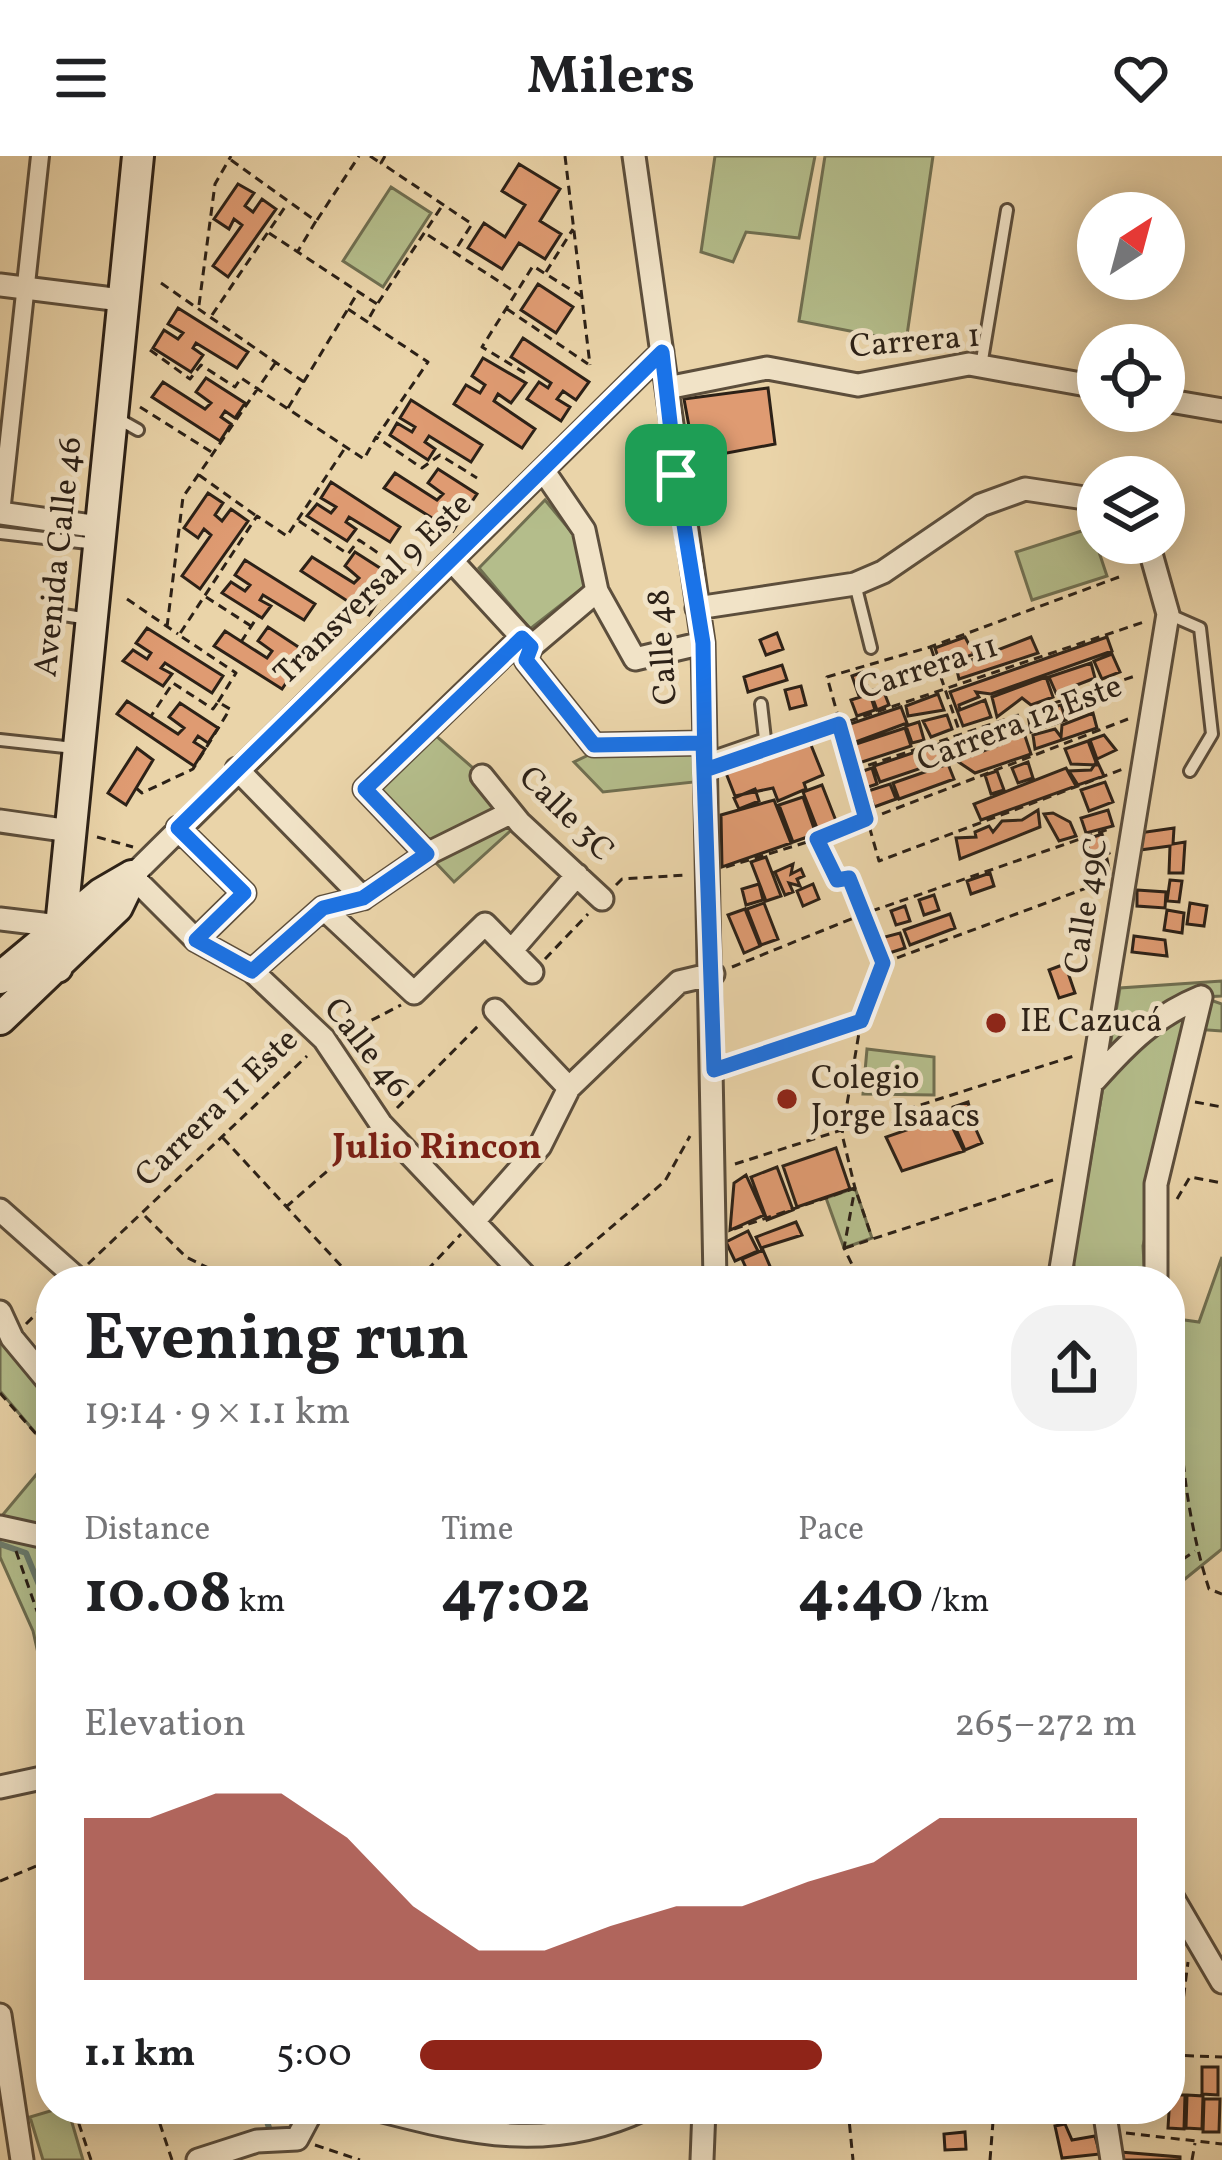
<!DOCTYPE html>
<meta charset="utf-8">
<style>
:root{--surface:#fff;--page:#f2f2f2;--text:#202124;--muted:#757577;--accent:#8f2418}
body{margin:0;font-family:Vollkorn,serif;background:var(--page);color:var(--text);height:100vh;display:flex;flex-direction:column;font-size:45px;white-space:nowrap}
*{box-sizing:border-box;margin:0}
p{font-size:39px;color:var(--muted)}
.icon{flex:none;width:66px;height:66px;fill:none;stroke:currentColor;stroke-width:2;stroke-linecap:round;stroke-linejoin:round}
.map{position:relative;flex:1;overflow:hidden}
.side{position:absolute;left:36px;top:1110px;width:1149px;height:858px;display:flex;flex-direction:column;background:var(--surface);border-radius:48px;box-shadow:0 6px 30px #0003}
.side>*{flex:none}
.needle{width:78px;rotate:36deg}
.tools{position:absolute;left:1077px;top:36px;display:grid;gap:24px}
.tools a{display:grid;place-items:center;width:108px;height:108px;border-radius:50%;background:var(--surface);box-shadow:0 6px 30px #0003;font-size:60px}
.pin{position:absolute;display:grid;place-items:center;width:102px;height:102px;color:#fff;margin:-51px;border-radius:24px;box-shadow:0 6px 18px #0006}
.round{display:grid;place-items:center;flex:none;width:126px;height:126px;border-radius:48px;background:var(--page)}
.head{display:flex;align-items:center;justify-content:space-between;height:204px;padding:0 48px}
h1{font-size:66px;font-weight:700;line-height:90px}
.metrics{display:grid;grid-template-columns:repeat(3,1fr);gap:18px;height:204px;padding:12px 48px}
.metrics div{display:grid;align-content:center}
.metrics b{font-size:60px;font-weight:700}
.metrics small{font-size:33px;font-weight:400}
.metrics p{font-size:33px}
.chart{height:336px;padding:24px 48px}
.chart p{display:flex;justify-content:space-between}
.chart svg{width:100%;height:216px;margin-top:12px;fill:var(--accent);opacity:.7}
ul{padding:0 48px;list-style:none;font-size:39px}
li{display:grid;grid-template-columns:192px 144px 1fr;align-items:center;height:90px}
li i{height:30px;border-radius:15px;background:var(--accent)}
header{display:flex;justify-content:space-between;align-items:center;height:156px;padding:0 48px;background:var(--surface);font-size:54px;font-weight:700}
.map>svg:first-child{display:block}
</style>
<header><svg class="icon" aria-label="menu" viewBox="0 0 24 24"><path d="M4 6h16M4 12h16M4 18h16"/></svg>Milers<svg class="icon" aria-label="heart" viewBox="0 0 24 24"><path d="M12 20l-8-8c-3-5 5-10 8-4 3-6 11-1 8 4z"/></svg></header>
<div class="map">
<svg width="1222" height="2004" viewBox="0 0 1222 2004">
<rect width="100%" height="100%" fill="#ead4a9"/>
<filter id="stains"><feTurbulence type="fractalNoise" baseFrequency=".00167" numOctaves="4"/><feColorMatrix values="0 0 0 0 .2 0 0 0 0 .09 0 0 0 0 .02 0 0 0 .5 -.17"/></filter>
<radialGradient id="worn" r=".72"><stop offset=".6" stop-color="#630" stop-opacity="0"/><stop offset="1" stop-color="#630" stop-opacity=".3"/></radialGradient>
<path fill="#b4bd8b" stroke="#706f51" stroke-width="3" d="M 715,0 L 815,0 L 799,82 L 746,76 L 733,106 L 701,96 Z
M 825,0 L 933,0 L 906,186 L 799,165 Z
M 391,31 L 431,57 L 383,131 L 343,105 Z
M 545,344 L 578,384 L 585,430 L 530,473 L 479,412 Z
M 1091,372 L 1107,420 L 1032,444 L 1016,396 Z
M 427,572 L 480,618 L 519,667 L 454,726 L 366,633 Z
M 693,593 L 694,626 L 603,636 L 574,606 L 595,596 Z
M 1222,825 L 1222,840 L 1202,841 L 1222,848 L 1222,875 L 1194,873 L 1143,1090 L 1145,1125 L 1078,1125 L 1073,1106 L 1120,832 Z
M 867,893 L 934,901 L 934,939 L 863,938 Z
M 855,1032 L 872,1082 L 844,1092 L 826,1042 Z
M 1222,1101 L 1222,1393 L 1170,1435 L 1170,1162 L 1199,1166 Z
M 0,1169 L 51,1236 L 51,1295 L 0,1235 Z
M 51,1301 L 51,1555 L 33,1475 L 0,1401 L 0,1362 Z
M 57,1953 L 68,1953 L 83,2004 L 43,2004 L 30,1961 Z"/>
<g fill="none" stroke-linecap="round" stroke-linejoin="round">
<path stroke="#6d7c6d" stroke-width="6" d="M 0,1388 L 26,1397 L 51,1458
M 263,1953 L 271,1978"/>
</g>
<path fill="#df9b72" stroke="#2c2117" stroke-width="3" d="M 519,8 L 560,33 L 540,65 L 561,78 L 545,103 L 519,87 L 502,113 L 468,92 L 484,67 L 505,81 L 525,49 L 502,35 Z
M 238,28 L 254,37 L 245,50 L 253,56 L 262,43 L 276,53 L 228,121 L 213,110 L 242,69 L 234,63 L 229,73 L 214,63 Z
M 538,128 L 573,151 L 556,177 L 521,154 Z
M 178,152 L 248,196 L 237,212 L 196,187 L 193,192 L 203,199 L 191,216 L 153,192 L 164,174 L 178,183 L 183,177 L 168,168 Z
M 523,182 L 589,226 L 576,244 L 563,235 L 557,243 L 570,251 L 561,265 L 527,243 L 539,226 L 548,232 L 551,227 L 511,201 Z
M 483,202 L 526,227 L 511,247 L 498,238 L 494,245 L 535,273 L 522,292 L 454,248 L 466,229 L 480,237 L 485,229 L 472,220 Z
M 206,222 L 245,247 L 235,262 L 225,255 L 221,261 L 231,268 L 220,285 L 152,241 L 163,226 L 205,253 L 211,247 L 196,236 Z
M 768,232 L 775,288 L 695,303 L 684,243 Z
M 411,244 L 482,289 L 471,306 L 429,280 L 425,286 L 435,293 L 428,304 L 390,279 L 397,267 L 412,276 L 415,271 L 400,262 Z
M 438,313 L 477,338 L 467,353 L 457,346 L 453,351 L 463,359 L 453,375 L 384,332 L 395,317 L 437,344 L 443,338 L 428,327 Z
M 331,326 L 400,371 L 390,386 L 349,361 L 346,366 L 356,373 L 347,385 L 307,360 L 317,348 L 331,357 L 336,351 L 321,342 Z
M 208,337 L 223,347 L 215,359 L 222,365 L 231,353 L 248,365 L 200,433 L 182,420 L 211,379 L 204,373 L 198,382 L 184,372 Z
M 355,396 L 394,421 L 384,436 L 374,429 L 369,435 L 380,442 L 369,459 L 301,415 L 312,401 L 354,427 L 359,422 L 345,410 Z
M 245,404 L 315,448 L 304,464 L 263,439 L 260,444 L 271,450 L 262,462 L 222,437 L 231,426 L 245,435 L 250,429 L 235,419 Z
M 268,471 L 306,496 L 297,511 L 286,504 L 282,509 L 293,517 L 282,533 L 214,490 L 225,475 L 267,502 L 272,495 L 258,485 Z
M 147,472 L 223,520 L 212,537 L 165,507 L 161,512 L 172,518 L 163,530 L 123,505 L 133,494 L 147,503 L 151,497 L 136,487 Z
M 777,477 L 783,493 L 766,499 L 760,484 Z
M 965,481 L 974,498 L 953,506 L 950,497 L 938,501 L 935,492 Z
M 1031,481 L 1038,497 L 959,523 L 956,510 Z
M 1107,481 L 1112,495 L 991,538 L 976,536 L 979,541 L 959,549 L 960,554 L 985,544 L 991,561 L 963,570 L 950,536 Z
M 1112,498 L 1120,516 L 1102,523 L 1094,505 Z
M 1091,507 L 1095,522 L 1056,537 L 1049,521 Z
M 782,509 L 787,524 L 748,536 L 744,521 Z
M 863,516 L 869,536 L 859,540 L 852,520 Z
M 1046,521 L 1053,541 L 1031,549 L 1022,542 L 997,561 L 992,541 Z
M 801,530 L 806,549 L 790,553 L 785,534 Z
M 882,531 L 889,549 L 877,554 L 870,535 Z
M 870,538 L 875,554 L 857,560 L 851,544 Z
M 938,538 L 944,554 L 908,560 L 906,550 Z
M 127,545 L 178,578 L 184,572 L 169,561 L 180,547 L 218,572 L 208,587 L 198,580 L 194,586 L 205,593 L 194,610 L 117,558 Z
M 1061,549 L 1066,564 L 1031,576 L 1028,559 Z
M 901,551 L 907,567 L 853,587 L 847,569 Z
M 1093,557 L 1097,572 L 1035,593 L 1033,579 L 1055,573 L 1061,581 L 1062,569 Z
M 947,559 L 952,573 L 931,581 L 923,565 Z
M 1019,562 L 1031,598 L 975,617 L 957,605 L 1004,587 L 962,600 L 957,584 Z
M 919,566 L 924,584 L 912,587 L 906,570 Z
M 905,572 L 911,590 L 859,607 L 853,589 Z
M 1104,579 L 1116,594 L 1097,603 L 1090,584 Z
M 809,584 L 823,619 L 804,627 L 806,633 L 778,645 L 773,632 L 735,640 L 726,617 Z
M 948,585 L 954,601 L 880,626 L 874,610 Z
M 1088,585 L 1097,609 L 1071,608 L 1065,593 Z
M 137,592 L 153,604 L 126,649 L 108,637 Z
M 1097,605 L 1104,620 L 1078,629 L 1069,615 L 1091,614 Z
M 1028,606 L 1033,622 L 1018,627 L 1012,612 Z
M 948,608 L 954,623 L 899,643 L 893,627 Z
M 872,612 L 877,628 L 862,633 L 857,617 Z
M 1066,612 L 1076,630 L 981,664 L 974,648 Z
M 997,615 L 1004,634 L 991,638 L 985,619 Z
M 1105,626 L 1113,646 L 1089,655 L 1081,634 Z
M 890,628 L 896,643 L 874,651 L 868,635 Z
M 822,629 L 838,670 L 819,677 L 803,636 Z
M 755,633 L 759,645 L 739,653 L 734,642 Z
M 803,641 L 816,678 L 793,686 L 779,649 Z
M 774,644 L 791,687 L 722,711 L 721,659 Z
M 1038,654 L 1040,671 L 960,703 L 956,682 L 976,681 L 975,676 L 989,670 L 993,676 L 1002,665 L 1022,664 Z
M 1108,654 L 1113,670 L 1086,677 L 1081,662 Z
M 1053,657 L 1070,666 L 1076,680 L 1059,685 L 1044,658 Z
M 1174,672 L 1173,688 L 1185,686 L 1183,717 L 1169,717 L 1170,690 L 1140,694 L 1139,677 Z
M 1102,678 L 1109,697 L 1093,703 L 1085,684 Z
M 766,701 L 781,740 L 766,745 L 751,706 Z
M 1107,703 L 1110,719 L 1091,724 L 1087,707 Z
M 793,708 L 791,718 L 801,713 L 804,720 L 797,723 L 800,730 L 789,727 L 793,736 L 785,739 L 775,716 Z
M 990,717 L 994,730 L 971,738 L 967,725 Z
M 1170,724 L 1182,725 L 1179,746 L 1167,745 Z
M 759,728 L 763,744 L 746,749 L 742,733 Z
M 813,728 L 819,743 L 803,750 L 797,735 Z
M 1137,734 L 1166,736 L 1165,752 L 1137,750 Z
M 934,739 L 939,754 L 924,759 L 919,744 Z
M 764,747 L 778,783 L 761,789 L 747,753 Z
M 1190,747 L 1207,750 L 1204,770 L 1187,768 Z
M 905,750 L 910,765 L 896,769 L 891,755 Z
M 745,753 L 760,790 L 744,797 L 728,759 Z
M 1167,754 L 1184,757 L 1182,777 L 1164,774 Z
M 950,758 L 955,772 L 910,789 L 904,774 Z
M 900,777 L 905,792 L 886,798 L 881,782 Z
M 1134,780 L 1165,784 L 1167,800 L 1132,796 Z
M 1065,808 L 1075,837 L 1059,842 L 1049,814 Z
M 968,946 L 973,965 L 954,973 L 953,951 Z
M 947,960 L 964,995 L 902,1015 L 886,981 Z
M 973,967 L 982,987 L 965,994 L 956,973 Z
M 836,992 L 850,1033 L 797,1051 L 783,1010 Z
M 777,1011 L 793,1054 L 767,1064 L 751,1021 Z
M 746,1019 L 764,1059 L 730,1074 L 734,1027 Z
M 796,1066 L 802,1079 L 761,1092 L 756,1081 Z
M 748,1075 L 758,1095 L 735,1105 L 726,1086 Z
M 763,1094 L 772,1115 L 751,1123 L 742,1103 Z
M 1202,1911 L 1218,1911 L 1218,1939 L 1202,1938 Z
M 1170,1939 L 1185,1939 L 1184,1973 L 1168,1972 Z
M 1187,1939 L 1203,1940 L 1202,1973 L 1186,1972 Z
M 1204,1943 L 1220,1943 L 1219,1976 L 1203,1976 Z
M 1065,1968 L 1072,1984 L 1095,1980 L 1100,1998 L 1062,2002 L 1055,1970 Z
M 965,1976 L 966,1993 L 945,1994 L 944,1978 Z
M 1120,1996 L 1180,2001 L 1180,2004 L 1123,2004 Z"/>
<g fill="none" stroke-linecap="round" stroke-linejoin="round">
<defs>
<path id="service" d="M 981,210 L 1007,54
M 115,261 L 138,274
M 0,377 L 97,388
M 855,428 L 871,492
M 57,458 L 89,463
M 1168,458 L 1200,472 L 1212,578 L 1190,615
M 0,584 L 74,592
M 704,604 L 765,583 L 761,548"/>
<path id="pedestrian" d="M 1,357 L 40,0"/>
<path id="minor" d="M 634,0 L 703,487 L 715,1125
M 0,129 L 121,144
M 667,232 L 767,212 L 858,229 L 969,208 L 1098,231
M 1164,244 L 1222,254
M 543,314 L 584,374 L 597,435 L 635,503 L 703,487
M 0,357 L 99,371
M 452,405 L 531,491 L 526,504 L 594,589 L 703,587
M 697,452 L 855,428 L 883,416 L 981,349 L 1025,333 L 1098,344
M 531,491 L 597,435
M 237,613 L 363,742
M 482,620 L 520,667 L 602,743
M 0,665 L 70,675
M 178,672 L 244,737 L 196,784
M 427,698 L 365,633 L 522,481
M 323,752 L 414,837 L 485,768 L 532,816
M 0,763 L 59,770
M 512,794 L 577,719
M 252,815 L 323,752 L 363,742 L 427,698 L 510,657
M 495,854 L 569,932
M 1095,924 C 1128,887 1155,860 1201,841
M 0,1054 L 80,1125
M 475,1064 L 540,990 L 569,932 L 679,826 L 713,818
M 530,1125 L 381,968 L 324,883 L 252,815 L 196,784 L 132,720 L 662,196
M 1059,1125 L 1168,458 L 1148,387
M 1156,1125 L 1156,1028 L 1201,841
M 0,1156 L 12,1182 L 51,1229
M 0,1371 L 50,1382
M 0,1631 L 51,1620
M 1170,1737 L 1222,1826
M 0,1859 L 22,2004
M 375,1953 C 471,1978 551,1997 644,1953
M 1104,1953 L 1112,2004
M 198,2004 L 257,1985 L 297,1983 L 313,1953
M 702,2004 L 704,1953"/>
<path id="secondary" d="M 57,811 L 138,0
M 0,822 L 101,738 L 132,720
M 0,863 L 117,751 L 132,720"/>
</defs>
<use href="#service" stroke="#5c4e3c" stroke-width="16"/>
<use href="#pedestrian" stroke="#5c4e3c" stroke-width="22"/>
<use href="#minor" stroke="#5c4e3c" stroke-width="27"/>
<use href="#secondary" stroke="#2c2117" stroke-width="36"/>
<path stroke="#2c2117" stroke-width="3" stroke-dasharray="9 6" stroke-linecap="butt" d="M 370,0 L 379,6
M 385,0 L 381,7 L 472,68 L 454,96
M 565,0 L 590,209
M 231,4 L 316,65 L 298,95
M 317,64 L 359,0
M 269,77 L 377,148 L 368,164
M 428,79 L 515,136
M 546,116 L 573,73
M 161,127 L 304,226
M 378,147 L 442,50
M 199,149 L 215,28 L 231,0
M 348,153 L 428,206 L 378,279
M 507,153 L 588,208
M 212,159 L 287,48
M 150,194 L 190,223 L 201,209 L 235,231 L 241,222 L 364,303 L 376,281 L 422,312 L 440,299 L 477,322
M 525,217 L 482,191 L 533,110 L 581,140
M 140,251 L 213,297
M 288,252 L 357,138
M 199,319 L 255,359
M 299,365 L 348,398 L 359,384 L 393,407
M 1119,421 L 930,491 L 827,521 L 879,705 L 1123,613
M 206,441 L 251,470
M 127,443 L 178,478
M 167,471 L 183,341 L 276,206
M 241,486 L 258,460
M 931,492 L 961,580
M 218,546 L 236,517 L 179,479 L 257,360 L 287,380 L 345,292
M 778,589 L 1144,466
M 854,614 L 1135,520
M 136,632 L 142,637 L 193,613 L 230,553 L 218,546 L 213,553 L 173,527 L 151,560
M 97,681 L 133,691
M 817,684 L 837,724 L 849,722 L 883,807 L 861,865 L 842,978 L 855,1032 L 844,1092 L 860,1125
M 726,711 L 817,683 L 1128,563
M 616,729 L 622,723 L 687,719
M 545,803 L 588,758
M 883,807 L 1103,726
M 732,811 L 866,757 L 1112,672
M 345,878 L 401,849
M 733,907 L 860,865
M 1195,946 L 1222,951
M 397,952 L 479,869
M 223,982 L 355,1125
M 735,1008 L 1074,900
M 1177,1043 L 1190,1021 L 1222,1027
M 286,1051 L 364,983
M 145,1060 L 186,1101 L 235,1125
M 734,1073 L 855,1032 L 872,1082
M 845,1092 L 1053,1024
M 88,1108 L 307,900
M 552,1122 L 665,1025 L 690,980
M 417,1125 L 461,1078
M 1007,1125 L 1040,1113
M 1170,1158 C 1179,1191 1179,1219 1180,1253 C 1181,1311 1191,1377 1209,1433 L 1222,1438
M 26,1168 L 51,1143
M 0,1237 L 51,1295
M 16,1395 L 51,1495
M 1170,1412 L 1195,1395
M 0,1725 L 51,1704
M 1170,1899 L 1222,1901
M 1176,1900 L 1188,1806
M 74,1953 L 91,2004
M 155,1953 L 172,2004
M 248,1953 L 252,1967
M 848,1953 L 853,2004
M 1126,1977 L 1222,1988
M 315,1989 L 360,2004
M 990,2004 L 994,1953
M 1192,2004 L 1195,1987"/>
<use href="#service" stroke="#f1e3c7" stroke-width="10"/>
<use href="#pedestrian" stroke="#f1e3c7" stroke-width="16"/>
<use href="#minor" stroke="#f1e3c7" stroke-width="21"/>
<use href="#secondary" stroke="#f1e3c7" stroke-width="30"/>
</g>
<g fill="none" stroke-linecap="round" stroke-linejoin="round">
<defs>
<path id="route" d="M 676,319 L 662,196 L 178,672 L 244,737 L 196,784 L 252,815 L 323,752 L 363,742 L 427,698 L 365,633 L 522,482 L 531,491 L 526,504 L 594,589 L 703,587 L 714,914 L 861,865 L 883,807 L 849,722 L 837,724 L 817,683 L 866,663 L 839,568 L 705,614 L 703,487 L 676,319"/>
</defs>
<use href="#route" stroke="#fff" stroke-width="24"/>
<use href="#route" stroke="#1a73e8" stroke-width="15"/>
</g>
<g fill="#8f2418" stroke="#f1e3c7" stroke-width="4.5">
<circle cx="996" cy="867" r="12"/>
<circle cx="787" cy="943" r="12"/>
</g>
<g text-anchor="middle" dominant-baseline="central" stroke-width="10" stroke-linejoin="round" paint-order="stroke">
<g font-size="33" fill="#2c2117" stroke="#f1e3c7">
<text transform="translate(915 187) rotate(-5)">Carrera 1</text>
<text transform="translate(60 401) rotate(-84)">Avenida Calle 46</text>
<text transform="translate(374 434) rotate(-44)">Transversal 9 Este</text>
<text transform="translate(664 491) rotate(-94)">Calle 48</text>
<text transform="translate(929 513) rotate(-18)">Carrera 11</text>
<text transform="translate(1020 569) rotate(-21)">Carrera 12 Este</text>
<text transform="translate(565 659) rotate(45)">Calle 3C</text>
<text transform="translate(1088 750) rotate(-81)">Calle 49C</text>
<text transform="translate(365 893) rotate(52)">Calle 46</text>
<text transform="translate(218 953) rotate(-44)">Carrera 11 Este</text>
</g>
<g font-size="33" fill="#2c2117" stroke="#f1e3c7" text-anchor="start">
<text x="1020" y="867">IE Cazucá</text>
<text x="811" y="924">Colegio<tspan x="811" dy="38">Jorge Isaacs</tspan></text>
</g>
<g font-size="36" font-weight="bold" fill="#7a1f14" stroke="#f1e3c7">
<text x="437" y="993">Julio Rincon</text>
</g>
</g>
<rect width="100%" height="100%" filter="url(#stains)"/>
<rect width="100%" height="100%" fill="url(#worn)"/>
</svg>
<div class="tools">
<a><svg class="needle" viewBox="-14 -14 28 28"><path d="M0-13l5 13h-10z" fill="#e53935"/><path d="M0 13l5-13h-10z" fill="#757577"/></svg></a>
<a><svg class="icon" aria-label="locate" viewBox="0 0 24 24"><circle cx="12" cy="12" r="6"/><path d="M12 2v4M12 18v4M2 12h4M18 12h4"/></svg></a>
<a><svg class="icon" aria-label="layers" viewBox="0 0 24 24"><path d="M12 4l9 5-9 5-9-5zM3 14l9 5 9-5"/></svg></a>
</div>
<div class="pin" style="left:676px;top:319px;background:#1e9e55"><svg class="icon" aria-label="arrive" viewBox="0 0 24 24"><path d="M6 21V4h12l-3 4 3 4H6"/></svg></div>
<section class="side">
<div class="head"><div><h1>Evening run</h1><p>19:14 · 9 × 1.1 km</p></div><a class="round"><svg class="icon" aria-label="share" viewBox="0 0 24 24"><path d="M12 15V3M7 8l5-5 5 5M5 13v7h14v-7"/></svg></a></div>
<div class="metrics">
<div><p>Distance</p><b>10.08<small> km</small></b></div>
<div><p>Time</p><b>47:02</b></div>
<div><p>Pace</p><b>4:40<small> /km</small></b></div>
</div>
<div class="chart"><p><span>Elevation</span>265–272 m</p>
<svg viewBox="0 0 160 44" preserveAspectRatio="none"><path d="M0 44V11L10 11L20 6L30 6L40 15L50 29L60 38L70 38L80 33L90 29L100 29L110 24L120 20L130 11L140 11L150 11L160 11V44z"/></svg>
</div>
<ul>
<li><b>1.1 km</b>5:00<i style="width:56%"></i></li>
</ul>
</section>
</div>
